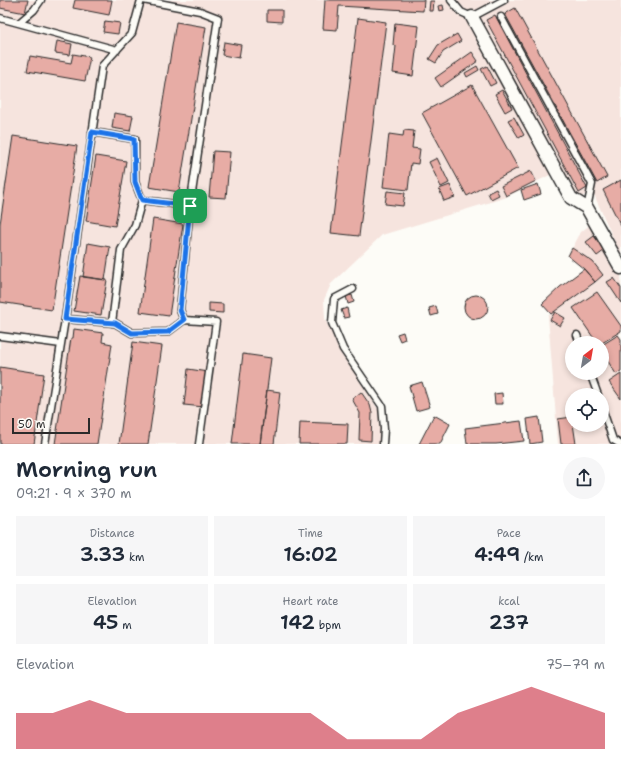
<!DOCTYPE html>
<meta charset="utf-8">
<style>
:root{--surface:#fff;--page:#f6f6f7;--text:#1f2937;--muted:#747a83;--accent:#d1495b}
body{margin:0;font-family:"Shantell Sans",sans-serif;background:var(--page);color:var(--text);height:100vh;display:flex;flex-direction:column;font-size:15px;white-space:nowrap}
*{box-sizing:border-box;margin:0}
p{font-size:13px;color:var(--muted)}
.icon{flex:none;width:22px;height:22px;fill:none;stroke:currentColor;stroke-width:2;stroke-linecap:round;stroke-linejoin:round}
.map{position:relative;height:444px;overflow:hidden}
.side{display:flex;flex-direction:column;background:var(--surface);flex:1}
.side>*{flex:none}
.needle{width:26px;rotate:31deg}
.fabs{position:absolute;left:565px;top:336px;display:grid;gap:8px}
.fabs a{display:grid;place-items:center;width:44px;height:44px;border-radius:50%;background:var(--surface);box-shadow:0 2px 6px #0003;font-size:20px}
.scale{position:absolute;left:12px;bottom:10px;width:78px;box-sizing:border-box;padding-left:4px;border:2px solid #2b2b2b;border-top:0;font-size:11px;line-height:14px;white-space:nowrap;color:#2b2b2b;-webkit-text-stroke:3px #fdfcf7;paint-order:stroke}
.pin{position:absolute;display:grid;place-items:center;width:34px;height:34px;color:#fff;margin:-17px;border-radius:8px;box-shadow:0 2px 6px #0006}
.round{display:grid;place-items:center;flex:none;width:42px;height:42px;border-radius:21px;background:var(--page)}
.head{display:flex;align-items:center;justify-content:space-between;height:68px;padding:0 16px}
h1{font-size:22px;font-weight:600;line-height:30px}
.figures{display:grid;grid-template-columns:repeat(3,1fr);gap:6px;height:68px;padding:4px 16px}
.figures div{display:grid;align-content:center;border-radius:0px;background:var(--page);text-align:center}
.figures b{font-size:20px;font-weight:600}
.figures small{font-size:11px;font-weight:400}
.figures p{font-size:11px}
.chart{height:112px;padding:8px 16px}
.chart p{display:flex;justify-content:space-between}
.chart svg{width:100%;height:72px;margin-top:4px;fill:var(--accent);opacity:.7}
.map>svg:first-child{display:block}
</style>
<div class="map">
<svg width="621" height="444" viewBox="0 0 621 444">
<rect width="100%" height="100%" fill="#fdfcf7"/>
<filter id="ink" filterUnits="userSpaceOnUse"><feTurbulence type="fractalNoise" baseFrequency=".025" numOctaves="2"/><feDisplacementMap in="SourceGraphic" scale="8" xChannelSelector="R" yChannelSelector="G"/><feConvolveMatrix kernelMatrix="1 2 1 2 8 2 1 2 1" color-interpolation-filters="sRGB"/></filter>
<g filter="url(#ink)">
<path fill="#f6e4de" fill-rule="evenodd" d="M 0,0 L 621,0 L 621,256 L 592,190 L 572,204 L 552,174 L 504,198 L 382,235 L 331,284 L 324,300 L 325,319 L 341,352 L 378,409 L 381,427 L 379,444 L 0,444 Z
M 591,224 L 621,274 L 621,333 L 619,334 L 621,337 L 621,444 L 558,444 L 548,316 L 595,282 L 584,269 L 568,256 L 581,232 ZM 572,343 L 602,343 L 602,373 L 572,373 ZM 572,395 L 602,395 L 602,425 L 572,425 Z"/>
<path fill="#e7aca5" stroke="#2b2b2b" d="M 0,0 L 28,0 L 25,13 L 0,8 Z
M 75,0 L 112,0 L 109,15 L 73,8 Z
M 325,0 L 424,0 L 423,11 L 339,6 L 337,30 L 323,29 Z
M 430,1 L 434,1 L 433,11 L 429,11 Z
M 443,5 L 444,10 L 439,11 L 438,6 Z
M 515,8 L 607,177 L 597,183 L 505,14 Z
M 267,10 L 282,10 L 282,22 L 267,21 Z
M 495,15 L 587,188 L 579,193 L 486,20 Z
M 358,18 L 386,22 L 359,236 L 331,233 Z
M 105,21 L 120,23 L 118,34 L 103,32 Z
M 176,22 L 206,27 L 179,192 L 149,187 Z
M 395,23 L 419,26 L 413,76 L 393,73 L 396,46 L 393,45 Z
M 457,34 L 461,41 L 443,52 L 436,63 L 429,59 L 438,45 Z
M 57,41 L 72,44 L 70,55 L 55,53 Z
M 224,42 L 241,45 L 239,58 L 222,55 Z
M 472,52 L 478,61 L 441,87 L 435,78 Z
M 73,54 L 90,57 L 85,81 L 27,71 L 30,56 L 71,63 Z
M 477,66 L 479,70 L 467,77 L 465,73 Z
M 487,66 L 496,83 L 490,86 L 481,69 Z
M 472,85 L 518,168 L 467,196 L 422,113 Z
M 502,90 L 512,108 L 505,112 L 495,94 Z
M 114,113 L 133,116 L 130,131 L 112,128 Z
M 514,117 L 524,135 L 519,138 L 508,120 Z
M 404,130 L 414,131 L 412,148 L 420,149 L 418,164 L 411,163 L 408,190 L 383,187 L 389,134 L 403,136 Z
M 13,136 L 77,146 L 52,310 L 0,302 L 0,224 Z
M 213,151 L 230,152 L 226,198 L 209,197 Z
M 96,156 L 126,161 L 115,226 L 86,221 Z
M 437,158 L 449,183 L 441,187 L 429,162 Z
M 531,171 L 536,181 L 506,196 L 501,186 Z
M 621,180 L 621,226 L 603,190 Z
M 538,184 L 541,194 L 524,200 L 521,190 Z
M 450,185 L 455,197 L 444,201 L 439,189 Z
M 496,189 L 499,195 L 491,199 L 488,193 Z
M 387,191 L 405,193 L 403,206 L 385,204 Z
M 153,219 L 183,224 L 169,316 L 140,312 Z
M 594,236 L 605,250 L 597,256 L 586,242 Z
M 88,243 L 110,247 L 105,280 L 83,277 Z
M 572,248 L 593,262 L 603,275 L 595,282 L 584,269 L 568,256 Z
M 584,269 L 595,282 L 551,314 L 542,304 L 560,287 Z
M 80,276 L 107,280 L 101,315 L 74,311 Z
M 614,278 L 621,288 L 621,303 L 607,282 Z
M 597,292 L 621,326 L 621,331 L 602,343 L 597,343 L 573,308 Z
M 352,295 L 354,302 L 348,304 L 346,296 Z
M464 307a12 12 0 1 1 24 0a12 12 0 1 1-24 0Z
M 209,303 L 223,304 L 223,313 L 209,312 Z
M 436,306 L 438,314 L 431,316 L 429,308 Z
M 347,308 L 349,317 L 344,318 L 341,310 Z
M 555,312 L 565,318 L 560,326 L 550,320 Z
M 74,329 L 103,333 L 102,342 L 112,344 L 97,444 L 55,444 L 71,338 L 73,338 Z
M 403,332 L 405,339 L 400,341 L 397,334 Z
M 618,335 L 621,339 L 621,371 L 616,374 L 602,352 L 602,345 Z
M 133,342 L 162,346 L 148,444 L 119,444 Z
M 243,354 L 271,358 L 260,444 L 232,444 Z
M 0,367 L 44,374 L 34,444 L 0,444 Z
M 188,369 L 208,372 L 204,407 L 184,405 Z
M 621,374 L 621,399 L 609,382 Z
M 422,382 L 430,407 L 416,411 L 409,386 Z
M 267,390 L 280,392 L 274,444 L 260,444 Z
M 361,392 L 370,405 L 372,413 L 371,441 L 359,440 L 360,413 L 352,399 Z
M 502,393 L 503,404 L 495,404 L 494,394 Z
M 434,415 L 450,424 L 440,444 L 419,444 Z
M 539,417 L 542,442 L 530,444 L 527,419 Z
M 572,417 L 576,444 L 561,444 L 558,419 Z
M 521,421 L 524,441 L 496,444 L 467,444 L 465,428 Z
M 300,422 L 348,424 L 347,444 L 299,444 Z"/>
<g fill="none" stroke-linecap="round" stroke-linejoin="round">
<defs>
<path id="lane" d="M 451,0 L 461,12 L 472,17 L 504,0
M 501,17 L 592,184 L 587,208
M 0,18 L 117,50
M 20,22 L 34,10 L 41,0
M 92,132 L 135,139 L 135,182 L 142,200 L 135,225 L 121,250 L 112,323
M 142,200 L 190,206 L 218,18 L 200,11 L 143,0
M 353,289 L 334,299 L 332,323 L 343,349 L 382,406 L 384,429 L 383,444
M 65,319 L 102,66 L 132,33 L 141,0
M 184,320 L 180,310 L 190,206
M 577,335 L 580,343
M 0,336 L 61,344
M 590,373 L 598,395
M 602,408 L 613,440 L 620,444
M 45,444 L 65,319 L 115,323 L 132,333 L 168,332 L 184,320 L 216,322 L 199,444"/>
<path id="street" d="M 472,17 L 571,198 L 587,208 L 621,268"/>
</defs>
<use href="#lane" stroke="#2b2b2b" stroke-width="9"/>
<use href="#street" stroke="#2b2b2b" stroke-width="15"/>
<use href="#lane" stroke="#fdfcf7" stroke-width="6"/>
<use href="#street" stroke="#fdfcf7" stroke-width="12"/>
</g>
</g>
<g fill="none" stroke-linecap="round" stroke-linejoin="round" filter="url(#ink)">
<defs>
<path id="route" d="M 92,132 L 134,139 L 135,182 L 142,200 L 190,206 L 180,310 L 184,320 L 168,332 L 132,333 L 115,323 L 65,319 Z"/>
</defs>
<use href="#route" stroke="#fff" stroke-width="8"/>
<use href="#route" stroke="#1a73e8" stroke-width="5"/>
</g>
</svg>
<div class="fabs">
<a><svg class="needle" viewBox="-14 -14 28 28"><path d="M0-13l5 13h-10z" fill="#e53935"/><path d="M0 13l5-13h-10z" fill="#747a83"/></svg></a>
<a><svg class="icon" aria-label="locate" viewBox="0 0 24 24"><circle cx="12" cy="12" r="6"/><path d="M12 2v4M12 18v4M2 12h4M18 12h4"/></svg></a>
</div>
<div class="scale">50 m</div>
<div class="pin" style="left:190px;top:206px;background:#1e9e55"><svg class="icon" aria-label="arrive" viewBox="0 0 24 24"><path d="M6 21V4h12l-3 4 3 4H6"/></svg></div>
</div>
<section class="side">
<div class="head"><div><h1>Morning run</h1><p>09:21 · 9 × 370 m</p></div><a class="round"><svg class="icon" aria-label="share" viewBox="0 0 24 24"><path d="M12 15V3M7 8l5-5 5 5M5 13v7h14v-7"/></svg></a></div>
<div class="figures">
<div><p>Distance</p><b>3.33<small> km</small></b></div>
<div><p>Time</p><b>16:02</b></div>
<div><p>Pace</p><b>4:49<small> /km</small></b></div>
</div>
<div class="figures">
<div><p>Elevation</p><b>45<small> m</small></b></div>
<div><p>Heart rate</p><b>142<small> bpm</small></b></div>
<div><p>kcal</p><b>237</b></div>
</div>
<div class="chart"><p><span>Elevation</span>75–79 m</p>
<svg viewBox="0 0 160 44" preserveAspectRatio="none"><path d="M0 44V22L10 22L20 14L30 22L40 22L50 22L60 22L70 22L80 22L90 38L100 38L110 38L120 22L130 14L140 6L150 14L160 22V44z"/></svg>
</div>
</section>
